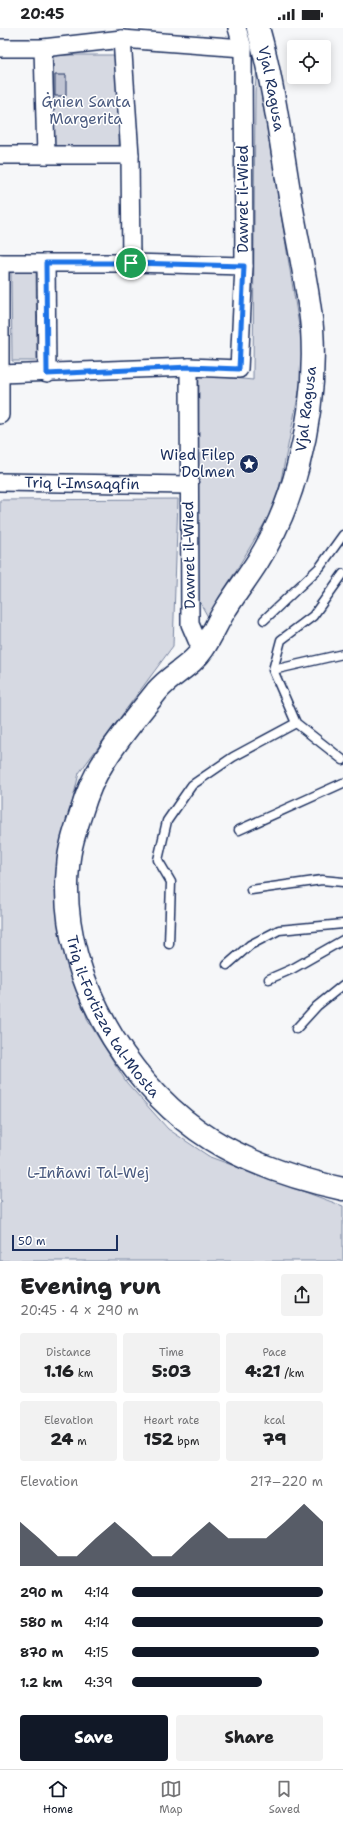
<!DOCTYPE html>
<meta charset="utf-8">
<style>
:root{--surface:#fff;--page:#f2f2f2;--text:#202124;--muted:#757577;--line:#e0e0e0;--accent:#111827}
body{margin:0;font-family:"Shantell Sans",sans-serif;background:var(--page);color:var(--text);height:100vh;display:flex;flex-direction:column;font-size:15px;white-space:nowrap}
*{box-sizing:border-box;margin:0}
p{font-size:13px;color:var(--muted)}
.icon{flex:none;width:22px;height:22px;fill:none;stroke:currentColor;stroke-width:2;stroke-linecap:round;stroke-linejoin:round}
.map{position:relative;height:1233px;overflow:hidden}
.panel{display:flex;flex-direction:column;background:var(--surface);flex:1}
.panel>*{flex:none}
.tools{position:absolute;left:287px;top:12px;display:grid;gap:8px}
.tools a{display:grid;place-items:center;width:44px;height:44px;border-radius:4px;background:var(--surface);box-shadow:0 2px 10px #0003;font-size:20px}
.scale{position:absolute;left:12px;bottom:10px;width:106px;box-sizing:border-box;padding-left:4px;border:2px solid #1b2f5e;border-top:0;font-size:11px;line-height:14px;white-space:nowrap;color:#1b2f5e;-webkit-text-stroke:3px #fff;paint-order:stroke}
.pin{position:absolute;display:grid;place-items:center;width:34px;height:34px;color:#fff;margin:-17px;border:2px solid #fff;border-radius:50%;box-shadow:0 1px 4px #0007}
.round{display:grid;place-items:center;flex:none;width:42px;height:42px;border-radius:4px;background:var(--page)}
.summary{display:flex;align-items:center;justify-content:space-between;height:68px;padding:0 20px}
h1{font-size:22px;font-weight:800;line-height:30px}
.stats{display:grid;grid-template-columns:repeat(3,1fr);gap:6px;height:68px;padding:4px 20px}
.stats div{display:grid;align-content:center;border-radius:4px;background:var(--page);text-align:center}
.stats b{font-size:17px;font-weight:800}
.stats small{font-size:11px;font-weight:400}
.stats p{font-size:11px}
.chart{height:112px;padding:8px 20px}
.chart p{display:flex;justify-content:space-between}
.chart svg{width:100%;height:72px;margin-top:4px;fill:var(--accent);opacity:.7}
.button{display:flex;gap:8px;margin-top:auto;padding:8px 20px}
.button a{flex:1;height:46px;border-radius:4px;background:var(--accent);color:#fff;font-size:16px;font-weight:800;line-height:46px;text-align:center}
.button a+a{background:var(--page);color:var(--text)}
ul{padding:0 20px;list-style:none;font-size:13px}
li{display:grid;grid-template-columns:64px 48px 1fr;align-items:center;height:30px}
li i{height:10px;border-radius:5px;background:var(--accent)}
.status{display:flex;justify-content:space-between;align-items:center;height:28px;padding:0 20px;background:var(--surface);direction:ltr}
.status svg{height:11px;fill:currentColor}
.tabs{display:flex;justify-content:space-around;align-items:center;height:56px;border-top:1px solid var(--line);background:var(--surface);font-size:11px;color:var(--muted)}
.tabs a{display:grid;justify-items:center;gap:2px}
.tabs .current{color:var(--accent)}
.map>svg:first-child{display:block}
</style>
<div class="status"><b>20:45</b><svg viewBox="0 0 49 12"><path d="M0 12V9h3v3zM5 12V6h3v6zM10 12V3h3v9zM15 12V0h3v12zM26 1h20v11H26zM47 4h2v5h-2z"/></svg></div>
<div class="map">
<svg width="343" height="1233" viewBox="0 0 343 1233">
<rect width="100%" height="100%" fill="#f6f7f9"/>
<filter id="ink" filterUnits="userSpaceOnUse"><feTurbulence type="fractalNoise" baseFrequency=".025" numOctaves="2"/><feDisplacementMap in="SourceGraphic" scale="8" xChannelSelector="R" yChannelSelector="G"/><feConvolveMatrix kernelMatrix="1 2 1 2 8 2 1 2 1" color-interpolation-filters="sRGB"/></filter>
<g filter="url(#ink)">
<path fill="#d6d9e2" stroke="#7884a0" d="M 53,27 L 119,27 L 119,119 L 53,119 Z
M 257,38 L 305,335 L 276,476 L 208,589 L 198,571 L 199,347 L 253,352 L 255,63 Z
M 11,243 L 36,243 L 37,333 L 12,333 Z
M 178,471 L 173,618 L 79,745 L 55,850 L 61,913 L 88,993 L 127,1055 L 168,1101 L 210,1129 L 343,1178 L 343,1233 L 0,1233 L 0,1176 L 2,1173 L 0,1172 L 0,472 Z"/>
<path fill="#c0c4d3" stroke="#1b2f5e" d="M 55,47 L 66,47 L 66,68 L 55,68 Z"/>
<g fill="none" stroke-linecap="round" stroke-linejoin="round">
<defs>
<path id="service" d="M 343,546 L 313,588 L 281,612 L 273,642 L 296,695 L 343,732
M 264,592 L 320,539 L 343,507
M 273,642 L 343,626
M 239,802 L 343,755
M 251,862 L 322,852 L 343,854
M 169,916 L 171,854 L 158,832 L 167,793 L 192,757 L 233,729 L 296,695
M 227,937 L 250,917 L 279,902 L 343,896
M 269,951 L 292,941 L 343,912
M 296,1001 L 317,978 L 343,957"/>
<g id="minor">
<path d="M 122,11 L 130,127 L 131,235"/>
<path d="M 0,20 L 43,20 L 122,11 L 243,20"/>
<path d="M 43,20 L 46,127"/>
<path d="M 0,127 L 130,127"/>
<path d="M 0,235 L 131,235 L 244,238"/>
<path d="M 46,235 L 47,346"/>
<path d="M 1,346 L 189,339"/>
<path d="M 0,387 L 0,235"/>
<path id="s1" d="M 0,454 L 188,457"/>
<path d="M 202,624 L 190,596 L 189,339 L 239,341 L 244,238 L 243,20 L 237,0"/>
</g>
<g id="secondary">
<path id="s2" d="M 258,0 C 273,53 280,109 289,163 C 296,209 308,255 312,300 C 315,346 310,393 298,438 C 290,470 276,504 258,533 C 248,549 237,563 227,579 C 218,592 212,608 203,621 C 192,638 170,647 157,663 C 139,686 119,709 103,735 C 93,750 86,768 81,785 C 75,803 69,821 68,839 C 62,899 82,959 113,1010 C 170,1101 241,1139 343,1161"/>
</g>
</defs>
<use href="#service" stroke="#1b2f5e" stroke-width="11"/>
<use href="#minor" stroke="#1b2f5e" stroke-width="20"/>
<use href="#secondary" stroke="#1b2f5e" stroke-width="25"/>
<use href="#service" stroke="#fff" stroke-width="8"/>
<use href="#minor" stroke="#fff" stroke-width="17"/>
<use href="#secondary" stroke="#fff" stroke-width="22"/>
</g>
</g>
<g fill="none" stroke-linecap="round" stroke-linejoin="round" filter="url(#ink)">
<defs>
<path id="route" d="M 46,235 L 131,235 L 244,238 L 239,341 L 189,339 L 47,346 Z"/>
</defs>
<use href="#route" stroke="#fff" stroke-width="8"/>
<use href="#route" stroke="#1a73e8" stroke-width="5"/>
</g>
<defs>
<symbol id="sight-disc" viewBox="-11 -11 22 22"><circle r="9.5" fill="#1b2f5e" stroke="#fff"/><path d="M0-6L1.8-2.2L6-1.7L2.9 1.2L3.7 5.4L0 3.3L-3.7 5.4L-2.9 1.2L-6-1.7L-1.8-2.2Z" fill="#fff"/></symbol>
</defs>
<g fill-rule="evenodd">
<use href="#sight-disc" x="238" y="425" width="22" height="22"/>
</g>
<g text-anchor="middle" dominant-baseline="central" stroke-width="3" stroke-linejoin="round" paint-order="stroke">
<g font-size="15" fill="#1b2f5e" stroke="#fff">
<text stroke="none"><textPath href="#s2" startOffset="62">Vjal Ragusa</textPath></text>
<text transform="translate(243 171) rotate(-90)">Dawret il-Wied</text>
<text transform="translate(306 381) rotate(-83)">Vjal Ragusa</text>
<text stroke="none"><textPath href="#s1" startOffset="82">Triq l-Imsaqqfin</textPath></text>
<text transform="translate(189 527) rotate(-91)">Dawret il-Wied</text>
<text stroke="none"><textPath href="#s2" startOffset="1075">Triq il-Fortizza tal-Mosta</textPath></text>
</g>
<g font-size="15" fill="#4a5a7f" stroke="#fff">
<text x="86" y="74">Ġnien Santa<tspan x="86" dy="17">Margerita</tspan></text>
<text x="88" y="1145">L-Inħawi Tal-Wej</text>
</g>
<g font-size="15" fill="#1b2f5e" stroke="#fff" text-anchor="end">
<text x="235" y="427">Wied Filep<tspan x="235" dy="17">Dolmen</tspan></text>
</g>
</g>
</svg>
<div class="tools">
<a><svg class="icon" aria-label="locate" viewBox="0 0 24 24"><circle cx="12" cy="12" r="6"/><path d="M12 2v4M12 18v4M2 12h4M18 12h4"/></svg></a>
</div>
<div class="scale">50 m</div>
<div class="pin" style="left:131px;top:235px;background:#1e9e55"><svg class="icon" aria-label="arrive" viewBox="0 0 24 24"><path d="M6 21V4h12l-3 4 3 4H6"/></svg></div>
</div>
<section class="panel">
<div class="summary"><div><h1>Evening run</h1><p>20:45 · 4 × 290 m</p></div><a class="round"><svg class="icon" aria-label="share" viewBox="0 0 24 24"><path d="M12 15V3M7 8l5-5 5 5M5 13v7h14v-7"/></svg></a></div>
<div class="stats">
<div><p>Distance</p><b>1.16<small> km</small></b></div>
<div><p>Time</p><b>5:03</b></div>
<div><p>Pace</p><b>4:21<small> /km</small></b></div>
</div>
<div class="stats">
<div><p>Elevation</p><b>24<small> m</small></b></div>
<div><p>Heart rate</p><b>152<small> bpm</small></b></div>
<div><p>kcal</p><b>79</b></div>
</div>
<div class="chart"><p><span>Elevation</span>217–220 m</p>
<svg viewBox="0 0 160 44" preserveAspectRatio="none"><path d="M0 44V17L10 27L20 38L30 38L40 27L50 17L60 27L70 38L80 38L90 27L100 17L110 27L120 27L130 27L140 17L150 6L160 17V44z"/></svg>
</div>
<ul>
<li><b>290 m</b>4:14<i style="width:100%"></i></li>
<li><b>580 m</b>4:14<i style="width:100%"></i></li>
<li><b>870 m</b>4:15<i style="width:98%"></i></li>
<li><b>1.2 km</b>4:39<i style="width:68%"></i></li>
</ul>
<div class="button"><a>Save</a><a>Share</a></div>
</section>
<nav class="tabs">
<a class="current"><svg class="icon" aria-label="home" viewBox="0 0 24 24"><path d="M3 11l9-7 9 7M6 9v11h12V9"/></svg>Home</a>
<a><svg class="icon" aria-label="map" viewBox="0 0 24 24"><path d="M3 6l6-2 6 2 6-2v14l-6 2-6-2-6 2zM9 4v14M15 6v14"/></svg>Map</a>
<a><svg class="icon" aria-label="saved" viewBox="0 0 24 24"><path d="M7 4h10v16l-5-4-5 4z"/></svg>Saved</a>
</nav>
